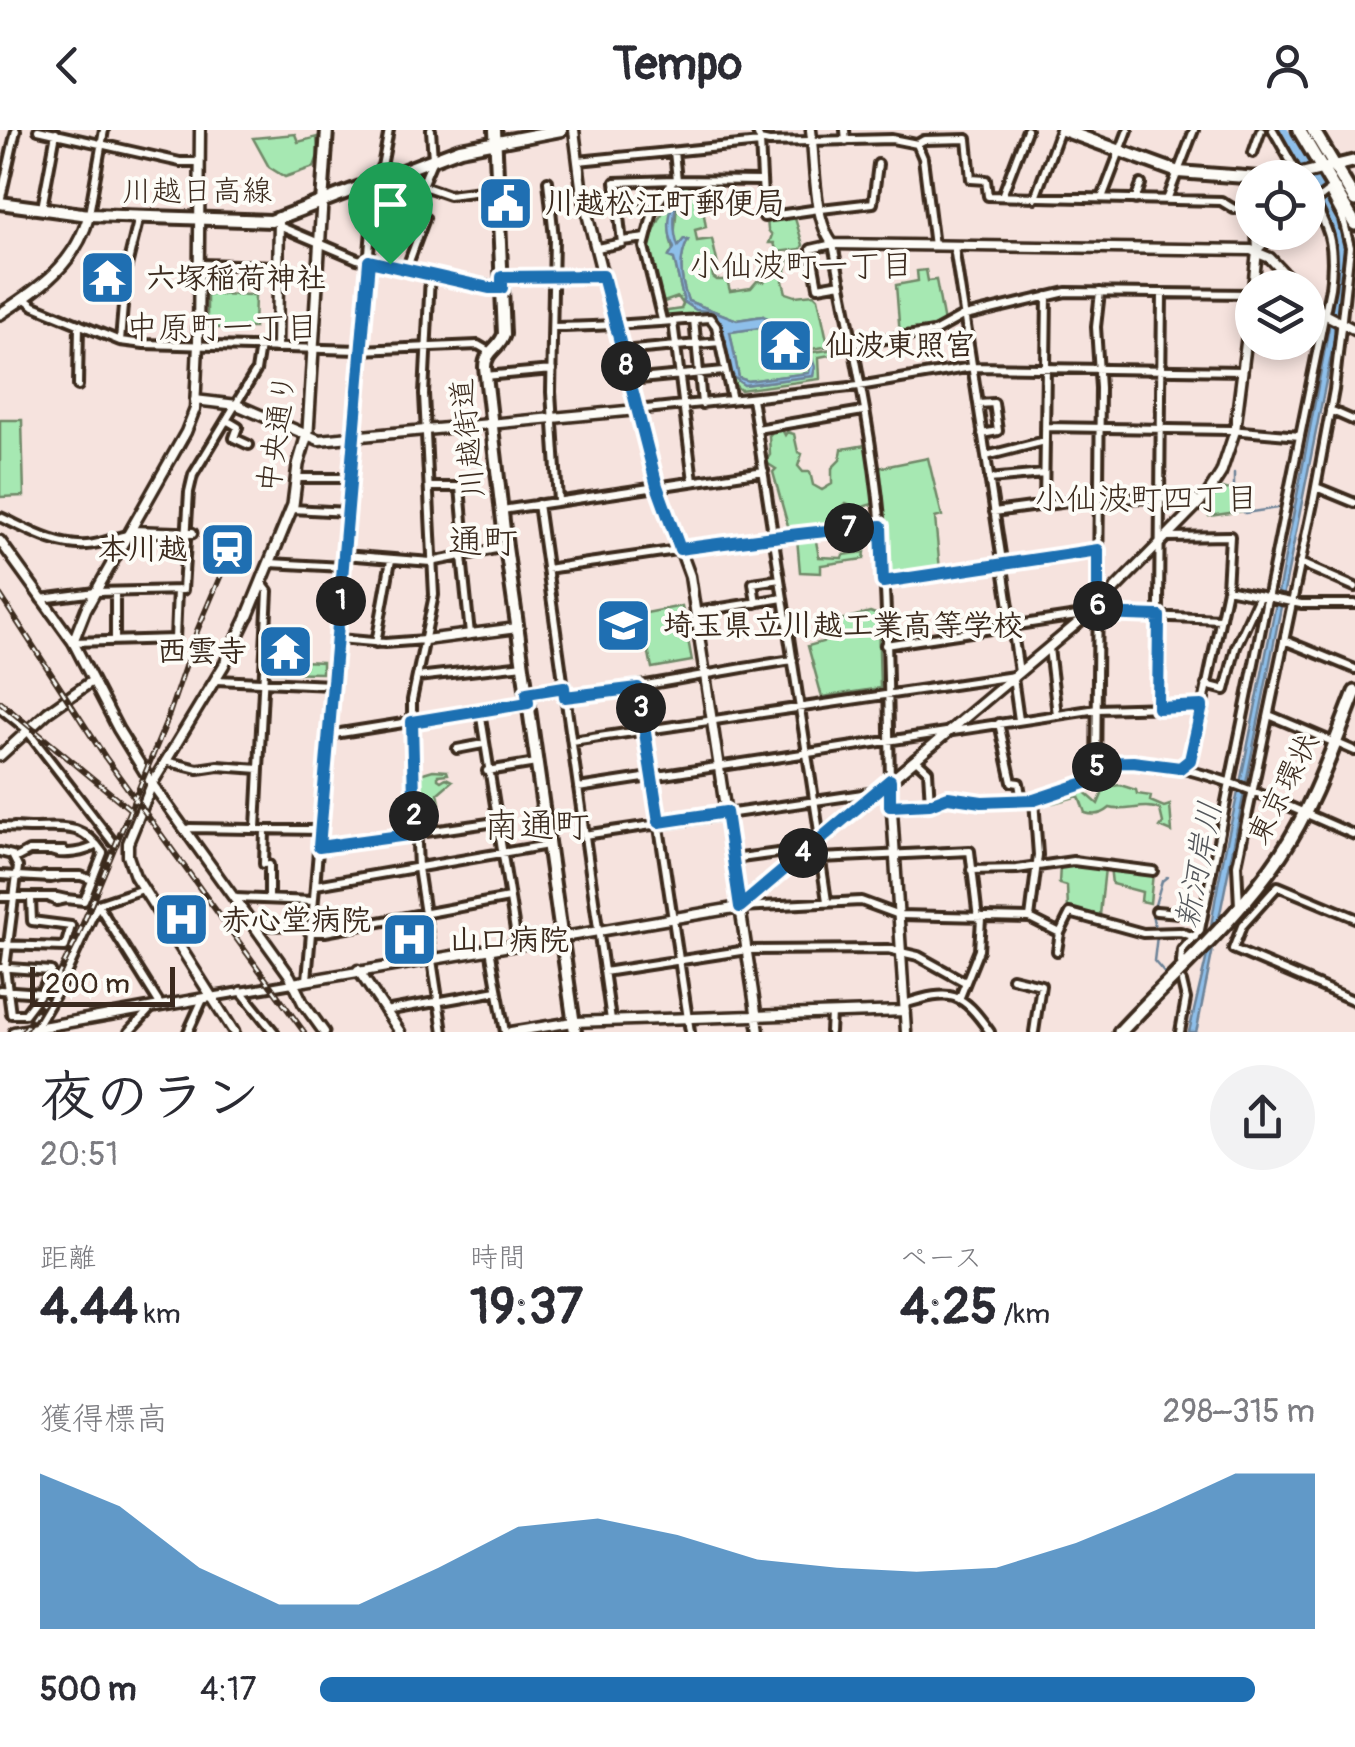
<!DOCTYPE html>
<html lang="ja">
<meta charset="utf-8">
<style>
:root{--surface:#fff;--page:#f2f2f3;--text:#2b2b33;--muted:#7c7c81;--accent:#1f6fb2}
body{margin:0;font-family:Pangolin,"Klee One",sans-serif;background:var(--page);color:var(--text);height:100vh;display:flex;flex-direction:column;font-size:38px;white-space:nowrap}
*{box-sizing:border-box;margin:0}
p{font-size:32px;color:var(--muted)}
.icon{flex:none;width:55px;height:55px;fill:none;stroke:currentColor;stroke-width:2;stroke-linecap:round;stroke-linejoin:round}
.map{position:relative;height:902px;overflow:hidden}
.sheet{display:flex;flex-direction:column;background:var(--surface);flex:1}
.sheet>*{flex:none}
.fabs{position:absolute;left:1235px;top:30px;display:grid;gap:20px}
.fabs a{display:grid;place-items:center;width:90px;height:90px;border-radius:50%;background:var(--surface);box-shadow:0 5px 15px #0003;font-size:50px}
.scale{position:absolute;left:30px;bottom:25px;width:145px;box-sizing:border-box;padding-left:10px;border:5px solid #3b2a1e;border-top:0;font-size:28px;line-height:35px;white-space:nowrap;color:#3b2a1e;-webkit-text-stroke:8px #fdfcf7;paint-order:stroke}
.pin{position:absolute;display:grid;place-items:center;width:85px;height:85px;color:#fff;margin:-102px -42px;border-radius:50% 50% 50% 0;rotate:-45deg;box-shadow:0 0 10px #0007}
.pin .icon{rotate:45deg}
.km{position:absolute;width:50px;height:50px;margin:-25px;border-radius:50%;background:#222;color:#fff;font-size:28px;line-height:50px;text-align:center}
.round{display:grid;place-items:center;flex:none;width:105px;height:105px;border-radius:52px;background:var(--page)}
.head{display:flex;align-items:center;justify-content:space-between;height:170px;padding:0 40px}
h1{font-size:55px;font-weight:700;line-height:75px}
.stats{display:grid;grid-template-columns:repeat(3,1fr);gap:15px;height:170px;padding:10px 40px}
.stats div{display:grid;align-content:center}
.stats b{font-size:50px;font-weight:700}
.stats small{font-size:28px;font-weight:400}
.stats p{font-size:28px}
.chart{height:280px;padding:20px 40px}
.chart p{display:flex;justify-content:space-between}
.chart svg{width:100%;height:180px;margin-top:10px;fill:var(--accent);opacity:.7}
ul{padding:0 40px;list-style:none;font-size:32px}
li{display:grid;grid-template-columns:160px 120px 1fr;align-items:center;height:75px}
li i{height:25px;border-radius:12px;background:var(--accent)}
header{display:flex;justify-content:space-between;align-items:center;height:130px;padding:0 40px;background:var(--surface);font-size:45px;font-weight:700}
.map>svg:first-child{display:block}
</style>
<header><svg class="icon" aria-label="back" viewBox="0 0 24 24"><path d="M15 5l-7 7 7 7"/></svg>Tempo<svg class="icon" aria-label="person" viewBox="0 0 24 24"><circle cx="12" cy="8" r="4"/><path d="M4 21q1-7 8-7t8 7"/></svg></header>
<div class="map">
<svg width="1355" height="902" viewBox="0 0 1355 902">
<rect width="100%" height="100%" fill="#f6e3de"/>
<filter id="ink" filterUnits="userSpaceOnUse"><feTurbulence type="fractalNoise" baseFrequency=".01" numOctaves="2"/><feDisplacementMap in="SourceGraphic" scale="20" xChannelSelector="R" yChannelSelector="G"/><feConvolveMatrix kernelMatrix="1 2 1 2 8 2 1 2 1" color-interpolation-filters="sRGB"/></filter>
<g filter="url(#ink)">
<path fill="#a6e8b2" stroke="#708968" stroke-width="2.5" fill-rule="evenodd" d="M 295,4 L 298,12 L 317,7 L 318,26 L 314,37 L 285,47 L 269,37 L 253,8 Z
M 677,53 L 708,59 L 707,65 L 701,67 L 706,97 L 695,100 L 697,111 L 712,109 L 719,140 L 712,142 L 713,147 L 717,150 L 727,150 L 730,161 L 751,158 L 757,151 L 764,152 L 779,128 L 790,125 L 783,151 L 786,163 L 795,166 L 814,164 L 818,168 L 827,210 L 848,207 L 849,213 L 799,221 L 797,212 L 789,214 L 791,225 L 850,217 L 851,221 L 819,227 L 820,249 L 740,260 L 728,248 L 716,190 L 711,187 L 671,190 L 665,185 L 668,181 L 681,179 L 683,174 L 678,167 L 661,173 L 647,116 L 669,70 L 665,67 ZM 678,62 L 674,109 L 678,116 L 684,109 L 688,110 C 678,129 681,152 688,171 L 737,190 L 763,186 L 766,197 L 730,202 L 739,248 L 748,251 L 809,243 L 810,229 L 812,229 L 813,246 L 744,255 L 727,236 L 715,187 L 684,172 L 674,129 L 669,126 L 673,120 C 667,101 670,80 678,62 Z
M 794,85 L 803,115 L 801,119 L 777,122 L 774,113 L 769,113 L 772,105 L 768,100 L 767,89 Z
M 926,140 L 928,151 L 936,150 L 944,193 L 900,205 L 896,155 L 918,151 L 917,141 Z
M 207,164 L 255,165 L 254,198 L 207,198 Z
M 0,290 L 22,290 L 24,366 L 0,367 Z
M 775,298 L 781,298 L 785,305 L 787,302 L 794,304 L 798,322 L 802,324 L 798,336 L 803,342 L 810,342 L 813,355 L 822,360 L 832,354 L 832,338 L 840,330 L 842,319 L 866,315 L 876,373 L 859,378 L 846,373 L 836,384 L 841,397 L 790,403 L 773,342 L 776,339 L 765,332 L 770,325 L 769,306 Z
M 928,328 L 942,386 L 935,388 L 940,440 L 887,448 L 878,338 Z
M 1217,357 L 1231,360 L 1243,381 L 1209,386 L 1205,374 Z
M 815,406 L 819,427 L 842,428 L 843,425 L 865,422 L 864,429 L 821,435 L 821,443 L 800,442 L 797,408 Z
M 682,476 L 692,531 L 652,538 L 641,484 Z
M 870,482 L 878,485 L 880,558 L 822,567 L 808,516 L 826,511 L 821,495 Z
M 267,513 L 277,514 L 278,531 C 295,531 305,531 322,532 L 322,543 L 266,542 Z
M 433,640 L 447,641 L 448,644 L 438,645 L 438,649 L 441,651 L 446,648 L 452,651 L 438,663 L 440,673 L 427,674 L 417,679 L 420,644 Z
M 1120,655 L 1136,660 L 1137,664 L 1151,666 L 1150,671 L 1164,677 L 1170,675 L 1172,702 L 1160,697 L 1163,693 L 1160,680 C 1145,672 1126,683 1110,678 C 1102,685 1094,686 1085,683 L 1079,666 L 1053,673 L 1048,670 L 1080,658 L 1098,674 L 1105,657 Z
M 1073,733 L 1105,738 L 1100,785 L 1068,780 L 1067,756 L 1059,754 L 1060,736 Z
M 1110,736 L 1153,743 L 1150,773 L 1141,771 L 1142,762 L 1112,754 Z"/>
<path fill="#8ebfea" stroke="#6d8398" stroke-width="2.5" d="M 683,57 C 673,70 672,100 678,116 L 684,109 L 688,110 C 678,129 681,152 688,171 L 737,190 L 763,186 L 773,190 L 767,197 L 730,202 L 739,248 L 748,251 L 809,243 L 812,228 L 815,237 L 813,246 L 744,255 C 716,239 730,202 709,181 L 696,180 L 684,172 L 674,129 L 669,127 L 674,118 C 665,100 669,70 683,57 Z
M 1330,191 L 1334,193 L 1335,206 L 1198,894 L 1196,902 L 1189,902 L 1208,821 C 1215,753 1234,686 1247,619 C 1275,478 1306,324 1330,191 Z"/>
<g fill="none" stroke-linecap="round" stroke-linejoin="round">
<path stroke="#6d8398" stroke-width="2.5" d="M 1234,343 L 1234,363 L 1245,383
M 1237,375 L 1245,383 L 1284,377 L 1295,378
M 1156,801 L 1152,785 L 1162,751 L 1167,747
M 1157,806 L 1154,831 L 1167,846"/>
<path stroke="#8ebfea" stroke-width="9" d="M 1283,0 C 1303,36 1343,87 1342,129 C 1342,149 1335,172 1331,192"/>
<defs>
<path id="minor" d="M 38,0 L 180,32 L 200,32
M 756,0 L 760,10 L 769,12 L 892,9 L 917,14 L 923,28 L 934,116
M 845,0 L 846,11
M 1273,0 L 1299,46
M 760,11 L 764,87 L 819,79
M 917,14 L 924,10 L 967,9 L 971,49 L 986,50 L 988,66 L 1221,71 L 1234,79 L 1252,77
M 674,22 L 677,50
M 1253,23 L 1261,0
M 578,31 L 760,13
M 381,37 L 423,57
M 1250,47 L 1252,71
M 548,51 L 554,108 L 551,262 L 558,371
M 423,56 L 449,65 L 497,59
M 1002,66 L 1027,0
M 1035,68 L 1060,0
M 1102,68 L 1128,0
M 1135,70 L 1141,54
M 1167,70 L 1194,0
M 0,72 L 16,0
M 1308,77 L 1330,60
M 42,78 L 56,3
M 619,79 L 654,78
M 821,79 L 873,73 L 878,34
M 89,84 L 104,0
M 279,96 L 357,129 L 407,137 L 445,150 L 501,158
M 1256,102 L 1257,120
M 622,111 L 646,108
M 954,117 L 1019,542
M 597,118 L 622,113 L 615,52 L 674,50
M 1257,121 L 1276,102
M 199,134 L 279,136
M 407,137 L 425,88 L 412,79 L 433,29 L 431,0
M 430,146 L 424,264 L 434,465 L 412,570 L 412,592 L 418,738 L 443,902
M 502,147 L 603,146
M 841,153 L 818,157 L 811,119 L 833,114 C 851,207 873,304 881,399 C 888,481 888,566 890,649
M 24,168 L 34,176 L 120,211 L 144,214 L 360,220 L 478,215 L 490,222
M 694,189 L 702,274
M 662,190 L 644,117 L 654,78 L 674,50 L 761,51
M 673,192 L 693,351
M 553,197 C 606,197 658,192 710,188 L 716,196 L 732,270
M 120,211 L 126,140 L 139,87
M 851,214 L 934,202 L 961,187 L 1066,162 L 1252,164
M 622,221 L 720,212
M 485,246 L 552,240
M 629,250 L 724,241
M 78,256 L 79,194
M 752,268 L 820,708
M 978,274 L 994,273 L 998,301 L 982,304
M 637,280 L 859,256 L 972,237 L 1243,241
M 1330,280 L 1355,291
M 228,291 L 238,297 L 234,308 L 249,315
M 1045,297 L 1230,300 L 1300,306
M 757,299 L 863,281
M 986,326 L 1045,311
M 297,348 L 351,348
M 989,349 L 1044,344
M 429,357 L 460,357 L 466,425
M 1316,357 L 1355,373
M 538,374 L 611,890
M 1044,376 L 1047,166
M 292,379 L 348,382
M 502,380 L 764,341
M 994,382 L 1098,368 L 1195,369
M 0,387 C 27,399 56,417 87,415 C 100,414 114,408 127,405
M 1167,407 L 1230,406 L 1227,459 L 1192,625 L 1180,638
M 344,425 L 431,432 L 506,417
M 462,426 L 470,504
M 270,433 L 343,437
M 1300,433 L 1355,457
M 547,439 C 658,423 769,405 881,396
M 883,453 L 1098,420
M 1227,459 L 1301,474 L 1355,474
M 115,462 L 115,510
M 41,469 L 96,462 L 183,460 L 189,362 L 193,345 L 256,241 L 260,216
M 756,473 L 753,453 L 780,449
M 696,482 L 783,468
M 1098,484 L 1221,489
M 338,509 L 385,513 L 425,510
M 1284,510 L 1355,539
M 73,512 L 175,509 L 177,460
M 376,513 L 391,430
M 885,515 L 1077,486 L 1084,488
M 1049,518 L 1057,585
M 417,547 L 523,535
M 1013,548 L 1019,590
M 216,550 L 333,555
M 1206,555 L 1225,560 L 1236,517 L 1259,467
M 638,558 L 690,902
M 527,563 L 563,557
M 565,567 C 642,558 717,541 793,530
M 0,578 L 25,598 L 113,712
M 1158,579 L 1162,163
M 480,581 L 517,813
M 1269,585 L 1333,612
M 999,593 L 1012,652 L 1019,653 L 1022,671
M 328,605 L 528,573
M 572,611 L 1014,546
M 1339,614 L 1355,621
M 457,619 L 483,614
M 915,629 L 928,641 L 930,674
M 165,631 L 198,639 L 218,636 L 259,639
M 1097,633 C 1123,633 1149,632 1174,637 C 1237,650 1296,680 1355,705
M 487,641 L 536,633
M 578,658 L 1097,579 L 1202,576
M 890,676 L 930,674 L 952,667 L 982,672 L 1034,670 L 1087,653 L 1096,647 L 1100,258 L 1096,197 L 1100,162
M 0,697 L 30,698 L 14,697
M 30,698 C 64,698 81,692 103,723 L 84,771 L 66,769
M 256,698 L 268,461 L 261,452
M 186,700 L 190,698 L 320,700
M 584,705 L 876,662
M 818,711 L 827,771
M 319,717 L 496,692
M 64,721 L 51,721 C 62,726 86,722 97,715
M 0,722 L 12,725 L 18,737 L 5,838 L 11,884 L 25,884 L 41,863 L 51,841 L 10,838 L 0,838
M 16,728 L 29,721 L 51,721
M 820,728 L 970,721 L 978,789
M 733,729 L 807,719
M 264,734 L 265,701
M 971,740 L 1017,739 L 1073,731 L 1153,741
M 0,745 L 51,748 L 61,746 L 44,746
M 61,746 L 81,746 L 92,750
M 316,755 L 548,715
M 0,767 L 57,767 L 66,769 L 57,771 L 50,768
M 235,768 L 313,771
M 269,768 L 269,735
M 98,775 L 161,876
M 1239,776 L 1237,735 L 1313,373 L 1334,260 L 1350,117 L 1343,89 L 1328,61
M 741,777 L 861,771 L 899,785 L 1030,788 L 1038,725 L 1034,670
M 1156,781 L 1203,785
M 1030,788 L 1060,803
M 1355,788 L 1278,756 L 1242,796 L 1233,819 L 1355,871
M 255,796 L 310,795
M 309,802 L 325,802 L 509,768
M 0,815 L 65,817 L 71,796 L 32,791 L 31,769
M 490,819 L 505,902
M 1057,821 L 1060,803 L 1070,783 L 1143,803 L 1180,802 L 1195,807
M 1181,832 L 1182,820 L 1200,800 L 1330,158 C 1336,114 1329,98 1308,61
M 604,842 L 747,820 L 888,819 L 918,826 L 965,852
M 1012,848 L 1041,855 L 1034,902
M 307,850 L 372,88 L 389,0
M 0,860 L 41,863
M 241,861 L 274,902
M 211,867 L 293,853
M 960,867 L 979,820 L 981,789
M 904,874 C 952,859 961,861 990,902
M 385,881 L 497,861
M 35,899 L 60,857 L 98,774 L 143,759
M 129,902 L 152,877
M 188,902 L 203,869
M 830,902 L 831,883
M 1180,902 L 1186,869 L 1182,852"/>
<path id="tertiary" d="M 574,0 L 582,64 L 622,221 L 657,356 L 690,446 L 759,902
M 811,0 C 815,31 813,90 833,114 L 1251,120 L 1270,128 L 1298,158
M 1253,158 L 1257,121
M 1308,168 L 1324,184 L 1355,200
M 277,217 L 279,89
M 195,270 L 237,275 L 319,310 L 637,280
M 131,401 L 192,403
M 0,411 L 73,512 L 118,599 L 152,654 L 290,846 L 303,873 L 324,902
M 425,510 L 517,498
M 73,512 L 86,479 L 186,302 L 195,279 L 198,214 L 200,0
M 0,626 L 48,582 L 92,551
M 890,649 L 906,902
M 358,840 L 400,902
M 293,853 L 740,777 L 1098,476 L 1207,365 L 1221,343 L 1235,301 L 1252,165
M 14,902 L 211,867
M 234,902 L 135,746 L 128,726 L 128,713 L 152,654 L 224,535 L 248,485
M 511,902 L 573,892 L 905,881"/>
<path id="secondary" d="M 0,184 C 40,158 76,134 89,85
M 248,485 L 293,375 L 298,335 L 308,301 L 322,73"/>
<path id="primary" d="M 495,0 L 504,204 C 500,218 485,221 485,237 L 506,417 L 575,902
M 1063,0 L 1178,42 L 1259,48
M 1284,48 L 1355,31
M 0,73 L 89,85 L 271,91 L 460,19 L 561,0
M 322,73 L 327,0"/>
<path id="trunk" d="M 1299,0 L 1355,94
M 1313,0 L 1355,70
M 1120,902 C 1174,844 1237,790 1281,724 C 1314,675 1333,617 1355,562"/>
</defs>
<use href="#minor" stroke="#3b2a1e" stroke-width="14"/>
<use href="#tertiary" stroke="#3b2a1e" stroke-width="15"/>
<use href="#secondary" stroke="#3b2a1e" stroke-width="16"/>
<use href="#primary" stroke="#3b2a1e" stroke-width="18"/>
<use href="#trunk" stroke="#3b2a1e" stroke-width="19"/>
<use href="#minor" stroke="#fdfcf7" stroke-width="6"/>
<use href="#tertiary" stroke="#fdfcf7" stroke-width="8"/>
<use href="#secondary" stroke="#fdfcf7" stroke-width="9"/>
<use href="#primary" stroke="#fdfcf7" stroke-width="10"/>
<use href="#trunk" stroke="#fdfcf7" stroke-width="11"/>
<defs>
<path id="rail" d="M 0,465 L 105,627 L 304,902
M 0,572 L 131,680
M 23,902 L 51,860 L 77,808 L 166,593 L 197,501 L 228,428"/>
</defs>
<use href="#rail" stroke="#3b2a1e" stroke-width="6"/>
<use href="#rail" stroke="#fdfcf7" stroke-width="2.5" stroke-dasharray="8" stroke-linecap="butt"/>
</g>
</g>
<g fill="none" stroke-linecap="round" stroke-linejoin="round" filter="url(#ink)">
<defs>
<path id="route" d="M 369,131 L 489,158 L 502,158 L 502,147 L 603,146 L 657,356 L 680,419 C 747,410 813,401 881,396 L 883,452 L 1098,420 L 1098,484 L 1159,486 L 1158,578 L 1202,576 L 1190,630 L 1180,638 L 1133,632 L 1097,633 L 1094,650 L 1034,670 L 982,672 L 948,667 L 930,674 L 890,676 L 890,650 L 740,777 L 726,682 L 659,692 L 638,558 L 565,567 L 564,557 L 527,563 L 528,573 L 412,592 L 415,704 L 319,717 Z"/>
</defs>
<use href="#route" stroke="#fff" stroke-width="20"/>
<use href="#route" stroke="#1f6fb2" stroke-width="12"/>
</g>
<defs>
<symbol id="civic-square" viewBox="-11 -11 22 22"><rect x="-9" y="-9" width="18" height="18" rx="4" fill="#1f6fb2" stroke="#fdfcf7"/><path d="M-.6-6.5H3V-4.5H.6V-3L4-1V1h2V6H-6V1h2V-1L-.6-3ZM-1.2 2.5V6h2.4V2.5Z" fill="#fff"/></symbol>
<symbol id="temple-square" viewBox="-11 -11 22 22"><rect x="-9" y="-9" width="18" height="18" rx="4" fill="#1f6fb2" stroke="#fdfcf7"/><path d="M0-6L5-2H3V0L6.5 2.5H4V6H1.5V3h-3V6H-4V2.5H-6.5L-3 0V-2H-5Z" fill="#fff"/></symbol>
<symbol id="station-square" viewBox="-11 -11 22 22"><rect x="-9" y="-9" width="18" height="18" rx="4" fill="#1f6fb2" stroke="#fdfcf7"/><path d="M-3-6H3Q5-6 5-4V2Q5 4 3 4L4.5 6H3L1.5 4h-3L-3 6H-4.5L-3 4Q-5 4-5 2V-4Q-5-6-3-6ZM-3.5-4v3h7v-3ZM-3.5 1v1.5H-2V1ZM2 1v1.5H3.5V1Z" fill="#fff"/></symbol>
<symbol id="school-square" viewBox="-11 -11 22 22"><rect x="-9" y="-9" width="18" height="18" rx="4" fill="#1f6fb2" stroke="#fdfcf7"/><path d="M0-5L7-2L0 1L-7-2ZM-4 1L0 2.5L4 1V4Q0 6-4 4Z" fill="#fff"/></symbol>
<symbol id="hospital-square" viewBox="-11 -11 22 22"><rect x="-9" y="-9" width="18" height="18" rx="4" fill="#1f6fb2" stroke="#fdfcf7"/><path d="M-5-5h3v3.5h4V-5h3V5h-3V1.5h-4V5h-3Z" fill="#fff"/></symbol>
</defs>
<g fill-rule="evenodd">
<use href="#civic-square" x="474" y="42" width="63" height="63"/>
<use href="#temple-square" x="76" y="116" width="63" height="63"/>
<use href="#temple-square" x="754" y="184" width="63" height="63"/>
<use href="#station-square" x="196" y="388" width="63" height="63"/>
<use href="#school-square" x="592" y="464" width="63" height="63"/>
<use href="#temple-square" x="254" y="490" width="63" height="63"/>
<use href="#hospital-square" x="150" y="758" width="63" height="63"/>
<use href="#hospital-square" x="378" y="778" width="63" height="63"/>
</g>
<g text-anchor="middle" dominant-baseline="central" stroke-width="8" stroke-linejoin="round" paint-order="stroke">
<g font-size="30" fill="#3b2a1e" stroke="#fdfcf7">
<text x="197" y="61">川越日高線</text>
<text transform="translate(277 303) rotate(-82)">中央通り</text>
<text transform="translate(468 308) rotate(-96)">川越街道</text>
<text transform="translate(1283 659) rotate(-63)">東京環状</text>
</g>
<g font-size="30" font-weight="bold" fill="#3b2a1e" stroke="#fdfcf7" text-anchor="start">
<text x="545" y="73">川越松江町郵便局</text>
<text x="146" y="148">六塚稲荷神社</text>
<text x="825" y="215">仙波東照宮</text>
<text x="188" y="419" text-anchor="end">本川越</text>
<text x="663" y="495">埼玉県立川越工業高等学校</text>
<text x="247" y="521" text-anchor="end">西雲寺</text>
<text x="221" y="790">赤心堂病院</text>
<text x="449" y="810">山口病院</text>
</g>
<g font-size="32" fill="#3b2a1e" stroke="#fdfcf7">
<text x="801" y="136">小仙波町一丁目</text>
<text x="222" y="198">中原町一丁目</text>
<text x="1146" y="369">小仙波町四丁目</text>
</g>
<g font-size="32" font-style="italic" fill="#54575b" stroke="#fdfcf7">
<text transform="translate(1199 735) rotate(-79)">新河岸川</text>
</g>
<g font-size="35" fill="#3b2a1e" stroke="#fdfcf7">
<text x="483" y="412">通町</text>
<text x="537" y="696">南通町</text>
</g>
</g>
</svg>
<div class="fabs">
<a><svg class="icon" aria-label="locate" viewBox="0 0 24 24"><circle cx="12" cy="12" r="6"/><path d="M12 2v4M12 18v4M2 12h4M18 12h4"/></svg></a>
<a><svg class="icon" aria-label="layers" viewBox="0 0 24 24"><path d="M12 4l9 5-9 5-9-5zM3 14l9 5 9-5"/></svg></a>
</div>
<div class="scale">200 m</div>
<div class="pin" style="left:390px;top:134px;background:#1e9e55"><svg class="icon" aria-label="arrive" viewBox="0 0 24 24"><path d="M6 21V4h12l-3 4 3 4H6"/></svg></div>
<b class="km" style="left:341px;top:471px">1</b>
<b class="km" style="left:414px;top:686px">2</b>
<b class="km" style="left:641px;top:578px">3</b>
<b class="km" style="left:803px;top:723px">4</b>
<b class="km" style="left:1097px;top:637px">5</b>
<b class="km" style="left:1098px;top:476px">6</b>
<b class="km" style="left:849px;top:398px">7</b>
<b class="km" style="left:626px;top:236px">8</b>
</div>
<section class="sheet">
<div class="head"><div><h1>夜のラン</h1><p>20:51</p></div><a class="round"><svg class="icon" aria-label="share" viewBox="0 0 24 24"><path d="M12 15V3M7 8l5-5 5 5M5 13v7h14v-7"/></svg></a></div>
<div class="stats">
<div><p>距離</p><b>4.44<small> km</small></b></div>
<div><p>時間</p><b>19:37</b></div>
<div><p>ペース</p><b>4:25<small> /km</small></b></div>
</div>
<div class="chart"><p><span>獲得標高</span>298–315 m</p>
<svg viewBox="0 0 160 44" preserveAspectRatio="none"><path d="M0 44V6L10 14L20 29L30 38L40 38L50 29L60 19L70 17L80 21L90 27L100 29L110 30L120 29L130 23L140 15L150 6L160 6V44z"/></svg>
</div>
<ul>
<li><b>500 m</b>4:17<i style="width:94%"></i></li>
</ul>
</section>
